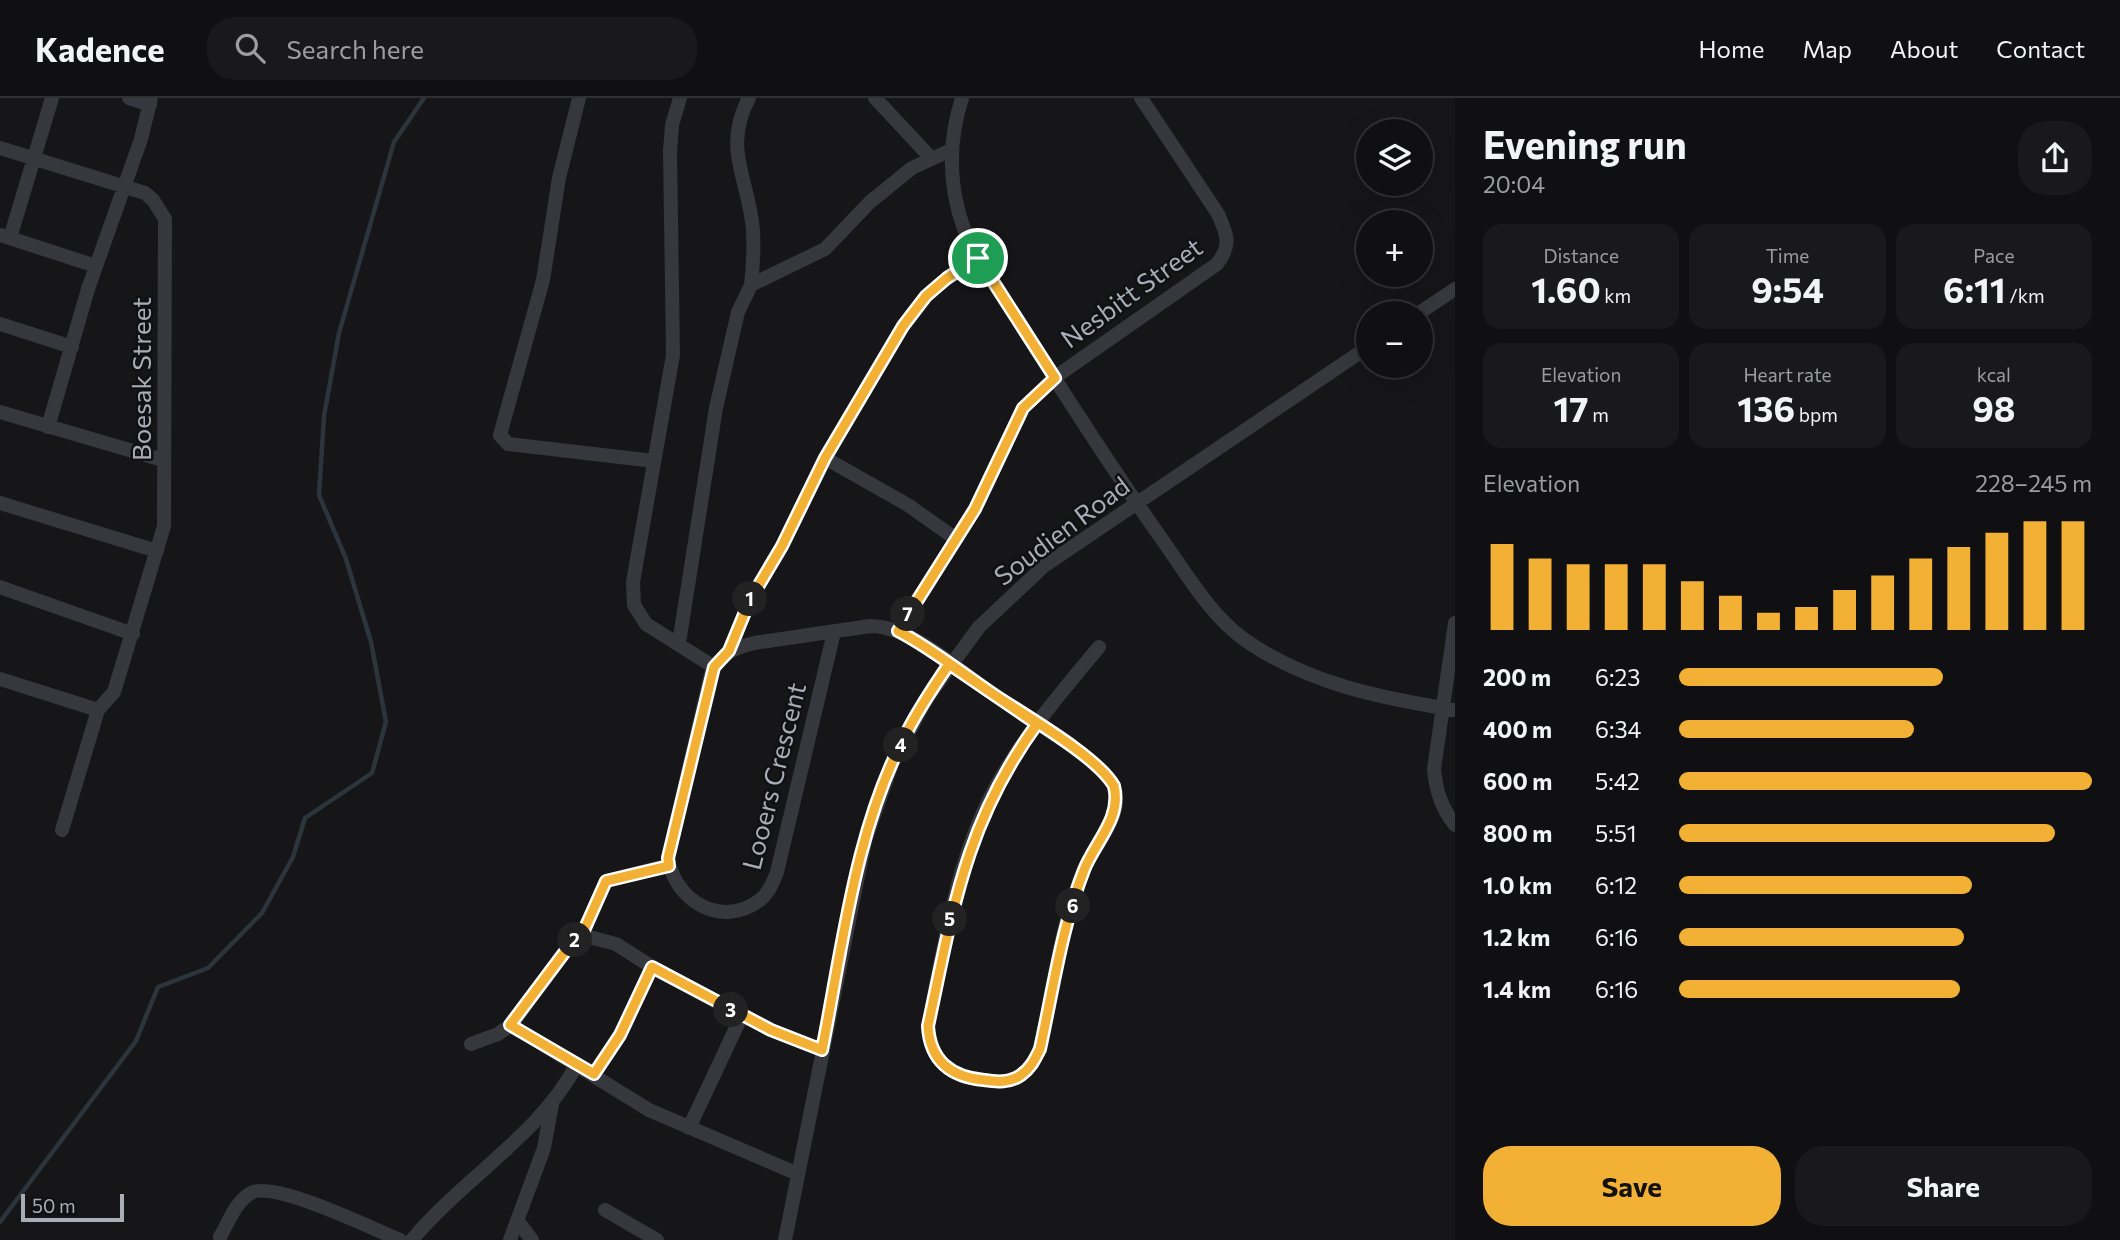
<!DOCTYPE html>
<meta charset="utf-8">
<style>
:root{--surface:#101012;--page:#19191b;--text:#f1f3f6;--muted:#9c9d9f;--line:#303032;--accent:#f2b134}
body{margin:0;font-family:Commissioner,sans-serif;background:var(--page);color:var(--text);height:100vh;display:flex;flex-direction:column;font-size:26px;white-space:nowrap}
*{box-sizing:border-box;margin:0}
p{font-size:23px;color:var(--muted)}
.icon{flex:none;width:38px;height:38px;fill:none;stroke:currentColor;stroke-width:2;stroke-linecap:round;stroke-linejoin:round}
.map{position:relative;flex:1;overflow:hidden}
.details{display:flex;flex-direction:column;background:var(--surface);width:665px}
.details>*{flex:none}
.controls{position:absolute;left:1356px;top:21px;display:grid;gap:14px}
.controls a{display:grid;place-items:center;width:77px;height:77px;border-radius:50%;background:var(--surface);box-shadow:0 7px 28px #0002,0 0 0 2px var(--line);font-size:35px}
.scale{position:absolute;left:21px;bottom:18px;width:103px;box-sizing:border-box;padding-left:7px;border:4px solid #a8adb8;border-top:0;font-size:19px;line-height:24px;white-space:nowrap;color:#a8adb8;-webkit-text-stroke:5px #111113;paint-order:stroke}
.pin{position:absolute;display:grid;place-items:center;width:60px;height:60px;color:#fff;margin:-30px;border:4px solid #fff;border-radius:50%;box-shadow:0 2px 7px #0007}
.km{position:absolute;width:35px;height:35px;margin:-18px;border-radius:50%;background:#222;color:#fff;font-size:19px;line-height:35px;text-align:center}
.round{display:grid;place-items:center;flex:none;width:74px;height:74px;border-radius:28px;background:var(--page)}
.head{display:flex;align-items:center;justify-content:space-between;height:119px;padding:0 28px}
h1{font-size:38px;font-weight:700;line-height:52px}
.figures{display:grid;grid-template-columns:repeat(3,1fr);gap:10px;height:119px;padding:7px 28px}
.figures div{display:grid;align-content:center;border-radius:18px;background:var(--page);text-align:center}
.figures b{font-size:35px;font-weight:700}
.figures small{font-size:19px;font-weight:400}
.figures p{font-size:19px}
.chart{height:196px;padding:14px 28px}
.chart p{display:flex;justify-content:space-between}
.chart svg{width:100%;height:126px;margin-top:7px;stroke:var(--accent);stroke-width:6}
.button{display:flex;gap:14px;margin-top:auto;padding:14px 28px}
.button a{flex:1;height:80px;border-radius:28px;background:var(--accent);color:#111;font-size:28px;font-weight:700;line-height:80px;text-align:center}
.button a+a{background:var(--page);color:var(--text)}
ul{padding:0 28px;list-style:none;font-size:23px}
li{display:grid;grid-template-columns:112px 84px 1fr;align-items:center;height:52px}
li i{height:18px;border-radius:9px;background:var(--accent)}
header{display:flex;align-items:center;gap:42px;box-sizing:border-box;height:98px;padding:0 35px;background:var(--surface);border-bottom:2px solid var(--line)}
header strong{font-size:33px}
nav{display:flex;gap:38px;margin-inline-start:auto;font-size:24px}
.search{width:490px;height:63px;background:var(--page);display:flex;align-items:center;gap:18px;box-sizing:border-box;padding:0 24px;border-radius:28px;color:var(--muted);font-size:26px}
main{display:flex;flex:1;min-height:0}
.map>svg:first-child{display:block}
</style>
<header>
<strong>Kadence</strong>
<div class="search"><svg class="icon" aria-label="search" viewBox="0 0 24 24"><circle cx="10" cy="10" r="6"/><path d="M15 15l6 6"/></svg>Search here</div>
<nav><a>Home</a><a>Map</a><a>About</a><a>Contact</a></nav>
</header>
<main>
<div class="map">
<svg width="1455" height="1142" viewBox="0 0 1455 1142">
<rect width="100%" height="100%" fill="#161618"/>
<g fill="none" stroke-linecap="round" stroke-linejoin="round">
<path stroke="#2c353c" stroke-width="4.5" d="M 0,1124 L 136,943 L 158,889 L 208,870 L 262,815 L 293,759 L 305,720 L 372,675 L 386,624 L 371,544 L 346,461 L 319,397 L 324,318 L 339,235 L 394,44 L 424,0"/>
<path stroke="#37383d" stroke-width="14" d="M 129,0 L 150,7
M 579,0 L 559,80 L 543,182 L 500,337 L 508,346 L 654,363
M 680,0 L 672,27 L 670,53 L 673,257 L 633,484 L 634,507 L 646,526 L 714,569
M 749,0 C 722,51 749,81 753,132 C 754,150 753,169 751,187
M 875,0 L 932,61
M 962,0 C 946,50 949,98 970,146 C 1032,245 1094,345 1161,440 C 1186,475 1210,517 1245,542 C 1308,586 1381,600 1455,612
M 0,50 L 145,95 L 153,102 L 165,121 L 164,428 L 114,594 L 98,612 L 62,732
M 0,137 L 96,168
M 10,140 L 52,0
M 1419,215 L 1455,191
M 0,226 L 72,249
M 0,314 L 163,362
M 48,329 L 88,191 L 141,41 L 151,0
M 825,360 L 908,407 L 956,441
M 0,405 L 157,453
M 0,489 L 133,536
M 1455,525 L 1434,671 C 1436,693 1441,709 1455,727
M 898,533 L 975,411 L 1023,310 L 1054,280 L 1217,166 C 1232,147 1227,136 1218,116 L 1141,0
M 834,534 L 777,774 C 773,784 769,795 760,802 C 721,831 675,803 668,760 L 711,576 C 720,556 734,550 754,545 L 870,528 C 914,529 955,570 990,594 C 1015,611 1102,663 1113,686 C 1126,714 1096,746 1085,769 C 1061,823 1053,893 1040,951 C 1035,961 1031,970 1021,977 C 1010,985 997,984 984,982 C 951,979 930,963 928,928 C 944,851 955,767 992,696 C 1020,642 1060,596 1099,549
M 679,545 L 716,310 L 738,214 L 751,187 L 825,151 L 870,104 L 912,70 L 951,52
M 729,553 L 750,502 L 782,448 L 825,360 L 903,228 L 926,198 L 947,180 L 978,160
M 0,581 L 98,612
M 581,839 L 606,783 L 669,767
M 511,927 L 649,1012 L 798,1076
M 471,946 L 498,936 L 511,927 L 573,843 L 589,839 L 616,846 L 652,869 L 770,932 L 822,952
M 594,976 L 620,937 L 652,869
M 689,1030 L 742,917
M 605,1112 L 657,1142
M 517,1122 L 532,1142
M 220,1139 C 228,1125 236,1103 251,1095 C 274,1082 373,1131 400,1142
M 412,1142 C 462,1081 541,1036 577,966
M 510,1142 L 544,1050 L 552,1006
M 785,1142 L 865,743 L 892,666 L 927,600 L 979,529 L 1044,468 L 1368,249"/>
</g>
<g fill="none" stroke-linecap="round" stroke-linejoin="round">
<defs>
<path id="route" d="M 978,160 L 947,180 L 926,198 L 903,228 L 825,360 L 782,448 L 750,502 L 729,553 L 714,569 L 668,760 L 669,768 L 606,783 L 581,839 L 573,843 L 510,927 L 594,976 L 620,937 L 652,869 L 771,932 L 822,952 C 843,847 855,730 907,634 C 919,610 934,588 949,566 L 1037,626 C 965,725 953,812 928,928 C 930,963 951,979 984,982 C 997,984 1010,985 1021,977 C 1031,970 1035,961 1040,951 C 1053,892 1062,828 1084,772 C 1095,744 1122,720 1114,688 C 1097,658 1024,617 993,596 C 962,575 931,550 898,533 L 975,411 L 1023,310 L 1055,280 L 978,160"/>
</defs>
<use href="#route" stroke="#fff" stroke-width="14"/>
<use href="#route" stroke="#f2b134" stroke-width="9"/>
</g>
<g text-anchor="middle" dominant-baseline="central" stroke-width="5" stroke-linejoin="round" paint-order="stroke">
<g font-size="26" fill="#a8adb8" stroke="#111113">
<text transform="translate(1131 194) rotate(-36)">Nesbitt Street</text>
<text transform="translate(140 281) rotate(-90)">Boesak Street</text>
<text transform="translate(1061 432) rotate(-37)">Soudien Road</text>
<text transform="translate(773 678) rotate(-76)">Looers Crescent</text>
</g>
</g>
</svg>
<div class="controls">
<a><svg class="icon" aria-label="layers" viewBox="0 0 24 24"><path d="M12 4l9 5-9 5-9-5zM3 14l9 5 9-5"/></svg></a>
<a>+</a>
<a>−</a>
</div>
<div class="scale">50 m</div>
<div class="pin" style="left:978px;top:160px;background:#1e9e55"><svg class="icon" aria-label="arrive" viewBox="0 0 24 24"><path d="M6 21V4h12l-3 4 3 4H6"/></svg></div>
<b class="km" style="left:750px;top:501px">1</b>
<b class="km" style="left:575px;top:842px">2</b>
<b class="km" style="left:731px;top:912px">3</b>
<b class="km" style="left:901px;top:647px">4</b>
<b class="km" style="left:950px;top:821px">5</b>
<b class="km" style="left:1073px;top:808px">6</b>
<b class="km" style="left:908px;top:516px">7</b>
</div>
<section class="details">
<div class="head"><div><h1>Evening run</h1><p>20:04</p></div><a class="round"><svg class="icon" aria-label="share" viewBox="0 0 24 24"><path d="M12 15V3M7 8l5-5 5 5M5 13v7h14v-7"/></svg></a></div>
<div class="figures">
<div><p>Distance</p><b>1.60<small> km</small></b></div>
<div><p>Time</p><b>9:54</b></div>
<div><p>Pace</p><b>6:11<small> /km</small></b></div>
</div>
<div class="figures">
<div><p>Elevation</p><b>17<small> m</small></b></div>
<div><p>Heart rate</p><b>136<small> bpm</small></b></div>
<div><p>kcal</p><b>98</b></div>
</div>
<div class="chart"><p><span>Elevation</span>228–245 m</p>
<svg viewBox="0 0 160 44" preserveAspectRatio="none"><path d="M5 44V14M15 44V19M25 44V21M35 44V21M45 44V21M55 44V27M65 44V32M75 44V38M85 44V36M95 44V30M105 44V25M115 44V19M125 44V15M135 44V10M145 44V6M155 44V6"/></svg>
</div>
<ul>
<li><b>200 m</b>6:23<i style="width:64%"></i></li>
<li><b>400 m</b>6:34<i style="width:57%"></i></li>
<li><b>600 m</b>5:42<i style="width:100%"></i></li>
<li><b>800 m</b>5:51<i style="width:91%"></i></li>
<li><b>1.0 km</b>6:12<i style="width:71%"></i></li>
<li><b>1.2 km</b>6:16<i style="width:69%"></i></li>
<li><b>1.4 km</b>6:16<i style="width:68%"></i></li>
</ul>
<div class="button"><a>Save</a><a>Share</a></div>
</section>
</main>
